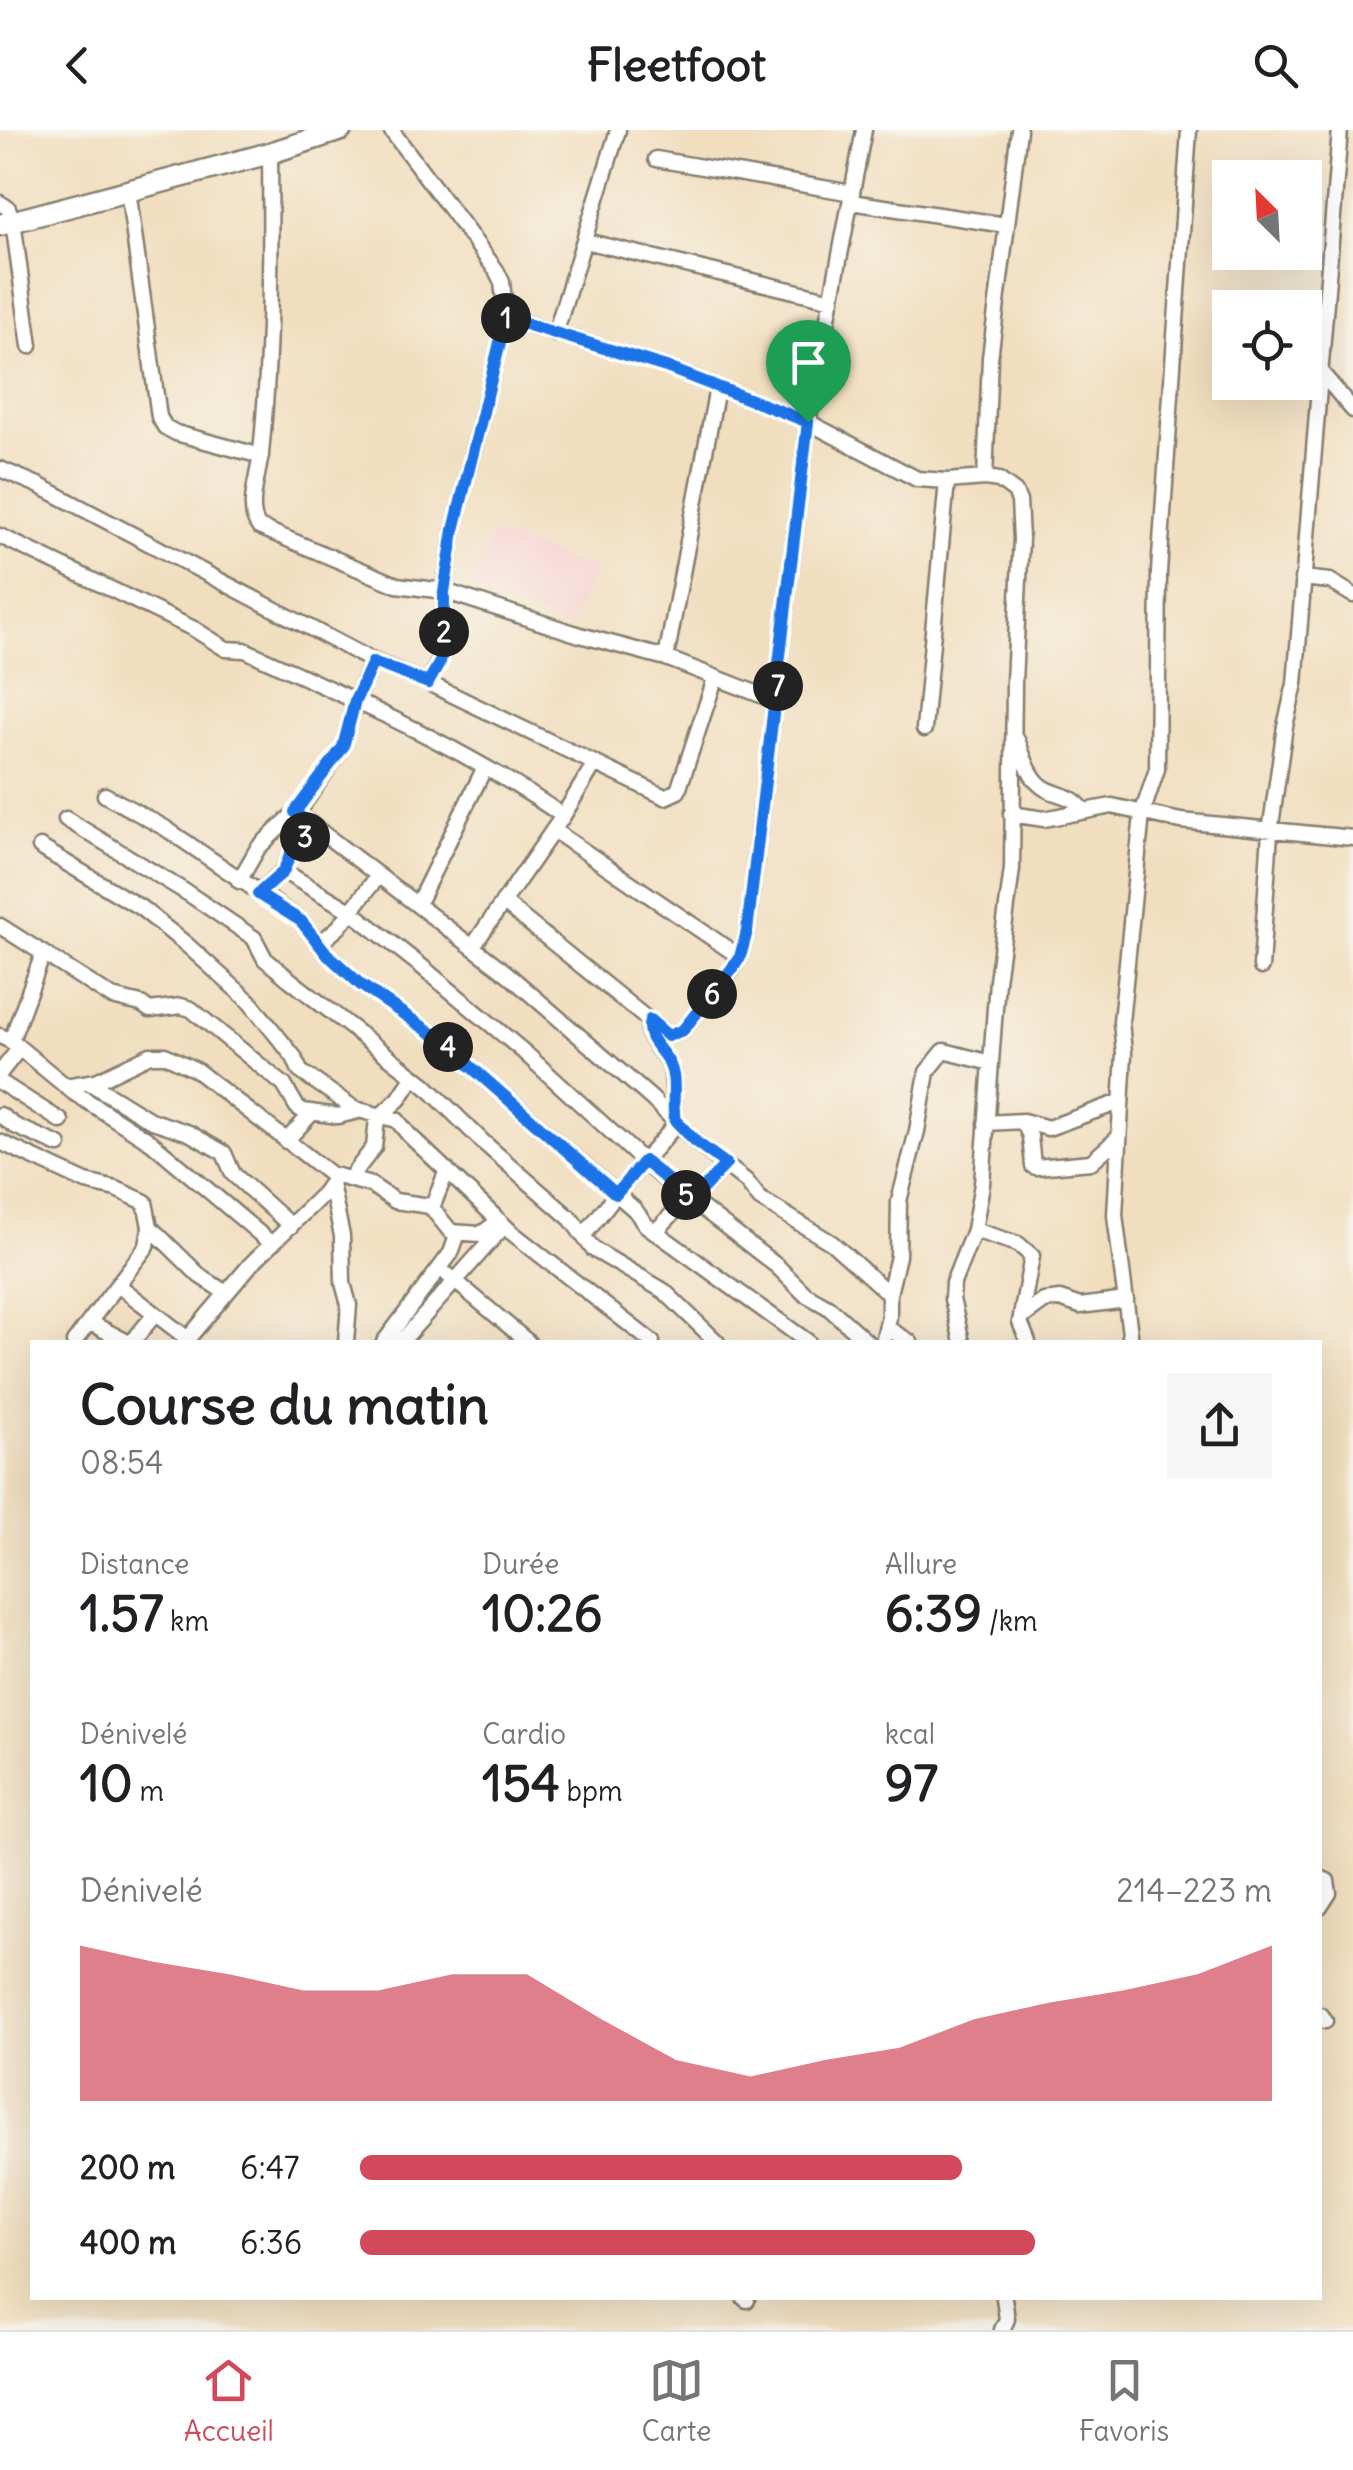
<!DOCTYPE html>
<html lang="fr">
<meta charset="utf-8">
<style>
:root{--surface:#fff;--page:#f6f6f6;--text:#202124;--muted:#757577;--line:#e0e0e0;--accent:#d1495b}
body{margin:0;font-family:Delius,sans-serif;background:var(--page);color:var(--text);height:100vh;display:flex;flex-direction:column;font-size:38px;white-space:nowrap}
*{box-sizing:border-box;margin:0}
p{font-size:32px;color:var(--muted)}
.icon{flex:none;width:55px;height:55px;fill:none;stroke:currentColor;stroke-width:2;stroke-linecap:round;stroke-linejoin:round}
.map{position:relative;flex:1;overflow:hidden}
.details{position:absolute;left:30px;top:1210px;width:1292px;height:960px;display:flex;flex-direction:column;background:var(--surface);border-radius:0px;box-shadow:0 10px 40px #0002}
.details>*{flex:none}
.needle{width:65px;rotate:336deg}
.buttons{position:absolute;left:1212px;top:30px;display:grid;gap:20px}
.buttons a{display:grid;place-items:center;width:110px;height:110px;border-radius:0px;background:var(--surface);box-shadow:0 10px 40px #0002;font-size:50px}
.pin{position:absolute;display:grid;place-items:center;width:85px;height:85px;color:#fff;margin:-102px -42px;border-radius:50% 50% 50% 0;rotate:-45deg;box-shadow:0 0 10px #0007}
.pin .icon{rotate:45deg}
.km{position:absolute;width:50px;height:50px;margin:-25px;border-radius:50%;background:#222;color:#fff;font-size:28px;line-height:50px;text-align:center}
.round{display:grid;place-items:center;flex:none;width:105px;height:105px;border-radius:0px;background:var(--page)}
.summary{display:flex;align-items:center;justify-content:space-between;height:170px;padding:0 50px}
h1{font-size:55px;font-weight:700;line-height:75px}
.stats{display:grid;grid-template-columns:repeat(3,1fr);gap:15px;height:170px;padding:10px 50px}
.stats div{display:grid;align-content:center}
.stats b{font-size:50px;font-weight:700}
.stats small{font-size:28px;font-weight:400}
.stats p{font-size:28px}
.chart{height:280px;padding:20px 50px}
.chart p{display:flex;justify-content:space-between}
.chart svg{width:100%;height:180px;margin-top:10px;fill:var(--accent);opacity:.7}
ul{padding:0 50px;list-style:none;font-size:32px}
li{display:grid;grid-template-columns:160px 120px 1fr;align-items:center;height:75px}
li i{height:25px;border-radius:12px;background:var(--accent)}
header{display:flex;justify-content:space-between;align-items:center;height:130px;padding:0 50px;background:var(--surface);font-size:45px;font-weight:700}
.menu{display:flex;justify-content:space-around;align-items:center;height:140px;border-top:2px solid var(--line);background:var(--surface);font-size:28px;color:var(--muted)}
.menu a{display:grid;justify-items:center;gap:5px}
.menu .on{color:var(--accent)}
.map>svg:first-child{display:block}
</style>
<header><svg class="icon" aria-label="back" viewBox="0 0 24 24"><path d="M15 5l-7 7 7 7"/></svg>Fleetfoot<svg class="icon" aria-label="search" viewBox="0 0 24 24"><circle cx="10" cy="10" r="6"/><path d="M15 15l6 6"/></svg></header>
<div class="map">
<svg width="1353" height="2200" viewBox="0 0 1353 2200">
<rect width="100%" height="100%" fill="#f7f3e8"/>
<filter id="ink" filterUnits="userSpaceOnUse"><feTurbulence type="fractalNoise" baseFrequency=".01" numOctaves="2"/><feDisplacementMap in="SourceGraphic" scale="20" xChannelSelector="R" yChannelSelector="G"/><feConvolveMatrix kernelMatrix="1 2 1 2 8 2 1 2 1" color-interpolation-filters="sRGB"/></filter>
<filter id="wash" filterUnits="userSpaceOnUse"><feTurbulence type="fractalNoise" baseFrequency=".0048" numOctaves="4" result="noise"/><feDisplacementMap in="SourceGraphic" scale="40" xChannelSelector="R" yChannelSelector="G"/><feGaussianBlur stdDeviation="2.25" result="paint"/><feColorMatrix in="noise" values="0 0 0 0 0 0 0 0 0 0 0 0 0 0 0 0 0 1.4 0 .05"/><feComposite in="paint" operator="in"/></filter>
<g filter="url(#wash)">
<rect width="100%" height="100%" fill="#f1debf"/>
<path fill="#f7cfd2" d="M 493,403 L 594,439 L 571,499 L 470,459 Z"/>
</g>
<g filter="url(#ink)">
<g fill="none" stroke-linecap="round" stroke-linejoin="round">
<defs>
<path id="minor" d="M 391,0 L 496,140 L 502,152 L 506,188 L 666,237 L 808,292 L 917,349 L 947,351 L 985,348 L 999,350 L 1015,362 L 1019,371 L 1021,409 L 1014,552 L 1012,739 L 997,851 L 982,1054 L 974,1100 L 953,1153 L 952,1169 L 962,1212
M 270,23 C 271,123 271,223 261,323 C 259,344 245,380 259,397 L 397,455 L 444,461 L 580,505 L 666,528 L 776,571
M 656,29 L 852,63
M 128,60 L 159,287 L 165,297 L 176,303 L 261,326
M 851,72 L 1006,95
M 0,73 L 8,78 L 13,91 L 30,216
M 585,111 L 832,170
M 555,204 L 618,0
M 1319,240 L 1353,280
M 0,339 L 38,355 L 373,531 L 428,553 L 665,667 L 678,661 L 715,549
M 985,348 L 990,228 L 1019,0
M 0,406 L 194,499 L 226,519 L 245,520 C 355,571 464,617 563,686
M 1302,448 L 1330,451 L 1353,465
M 666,528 L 717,258
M 428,553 L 439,532 L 444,511 L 444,461 L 454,400 L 506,188
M 924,599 L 947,351
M 1017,610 C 1024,627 1030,652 1048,660 C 1064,667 1073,666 1084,681
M 105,665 L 165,698 L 301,791 L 327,824 L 361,855 L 436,906 L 635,1080 L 646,1095 L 808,1212
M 295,682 L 504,841 L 651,968 L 696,1012 L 746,1051 L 760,1069 L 832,1113 L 889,1164
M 1011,684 L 1044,689 L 1112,676 L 1181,691 L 1353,708
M 66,689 L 189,764 L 254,808 L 265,829 L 289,849 L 425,955 L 483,1012 L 571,1089 L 593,1119 L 664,1161 L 717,1212
M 553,700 L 740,827
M 40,717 L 141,778 L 187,815 L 249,871 L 294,927 L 300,941 L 355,979 L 397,990 L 409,1005 L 511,1102 L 652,1212
M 283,741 L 352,782 L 421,836 L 524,922 L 653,1040 L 778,1137 L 805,1164 L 828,1177 L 867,1212
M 239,751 L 258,718 L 302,676 L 343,617 L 355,571 L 373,531
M 258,764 L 283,741 L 292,721 L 311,697
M 503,772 L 668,906 L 683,900 L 731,841 L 740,827 L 747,801 L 808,292 L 864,0
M 418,773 L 485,637
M 0,796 L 112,867 L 141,874 L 150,880 L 181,876 L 191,879 L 284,955 L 297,977 L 303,981 L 338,986 L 358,981
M 319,814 L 339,797 L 378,746
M 473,816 L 563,686 L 595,633
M 1261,837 L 1270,702 L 1285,596 L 1295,554 L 1340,0
M 0,906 L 11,911 L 73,962 L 151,1012 L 272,1114
M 11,911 L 43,824
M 0,943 L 18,920
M 0,952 L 61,991
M 90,953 L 150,990 L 189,1003 L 224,1023 L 233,1044 L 291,1096
M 65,956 L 96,951 L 150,925 L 165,925 L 196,940 L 330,1044 L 371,1055 L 395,1071 L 430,1076 L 451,1102 L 481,1104 L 499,1091
M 0,985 L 15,996 L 59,1015
M 1023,991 L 1030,1006 L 1033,1036 L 1036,1037 L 1091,1032 L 1118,1008
M 986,993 L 1023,991 L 1048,998 L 1120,972
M 286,1011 L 312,983
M 0,1012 L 86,1052 L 116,1059 L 145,1072 L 150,1097 L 147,1116 L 74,1212
M 351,1047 L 374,1017 L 377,989 L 399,969 L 414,946
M 331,1054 L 342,1106 L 343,1153 L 349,1175 L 346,1212
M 432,1078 L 447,1040
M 150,1097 L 200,1146 L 226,1163
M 974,1100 L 1018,1114 L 1032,1126 L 1020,1192 L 1028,1212
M 656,1101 L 681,1075 L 692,1070 L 726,1034
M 585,1104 L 616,1064 L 672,999 C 675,989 674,943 669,934 C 661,918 645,911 649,891
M 448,1145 L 528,1212
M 118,1155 L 188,1209
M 1021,1188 L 1044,1171 L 1060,1169 L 1080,1176 L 1126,1170
M 89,1192 L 127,1212
M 887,1198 L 910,1212
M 132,1212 L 155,1184
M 185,1212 L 251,1134 L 324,1063 L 336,1046
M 384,1212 L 451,1123 L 458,1103
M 401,1212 L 503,1097
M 883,1212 L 889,1187 L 889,1164 L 898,1126 L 899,1071 L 917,1001 L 927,942 L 944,921 L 991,933
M 1131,1212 L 1115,1085 L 1124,923 L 1121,892 L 1142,684 L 1157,639 L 1159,442 L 1189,0
M 1320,1748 L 1327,1751 L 1329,1763 L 1320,1777
M 1320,1885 L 1325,1891
M 744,2168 L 747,2170
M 1002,2200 L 1007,2189 L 1004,2168"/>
<path id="highway" d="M 0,95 L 270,23 L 341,0"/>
</defs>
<use href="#minor" stroke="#867d6e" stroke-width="19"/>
<use href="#highway" stroke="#867d6e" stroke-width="25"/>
<use href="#minor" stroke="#fff" stroke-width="14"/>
<use href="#highway" stroke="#fff" stroke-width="20"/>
</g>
</g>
<g fill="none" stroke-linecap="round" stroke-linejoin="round" filter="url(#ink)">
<defs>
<path id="route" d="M 506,188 L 666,237 L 808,292 L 747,801 L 740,827 L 731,840 L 683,900 L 668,906 L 650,890 C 645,910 661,917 669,933 C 678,950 671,972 675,990 L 696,1012 L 726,1034 L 692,1070 L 644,1031 L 616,1064 L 436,906 L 361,855 L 327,824 L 301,791 L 258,764 L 283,742 L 292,721 L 312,697 L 295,682 L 343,617 L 355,571 L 373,532 L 428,553 L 440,532 L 444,511 L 444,462 L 454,400 Z"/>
</defs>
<use href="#route" stroke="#fff" stroke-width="20"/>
<use href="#route" stroke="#1a73e8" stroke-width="12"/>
</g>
</svg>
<div class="buttons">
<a><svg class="needle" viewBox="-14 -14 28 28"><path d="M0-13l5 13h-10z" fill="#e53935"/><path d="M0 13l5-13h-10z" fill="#757577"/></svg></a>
<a><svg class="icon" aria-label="locate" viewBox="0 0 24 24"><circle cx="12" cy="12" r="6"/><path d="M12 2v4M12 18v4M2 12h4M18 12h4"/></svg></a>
</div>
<div class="pin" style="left:808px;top:292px;background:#1e9e55"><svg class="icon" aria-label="arrive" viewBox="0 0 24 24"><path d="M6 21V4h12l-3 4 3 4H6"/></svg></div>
<b class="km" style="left:506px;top:188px">1</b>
<b class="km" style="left:444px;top:502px">2</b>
<b class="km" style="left:305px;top:707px">3</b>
<b class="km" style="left:448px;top:917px">4</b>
<b class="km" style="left:686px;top:1065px">5</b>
<b class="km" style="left:712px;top:864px">6</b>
<b class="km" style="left:778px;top:556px">7</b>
<section class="details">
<div class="summary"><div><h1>Course du matin</h1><p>08:54</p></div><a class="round"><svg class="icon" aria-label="share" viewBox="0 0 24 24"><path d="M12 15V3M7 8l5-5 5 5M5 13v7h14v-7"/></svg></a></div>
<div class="stats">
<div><p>Distance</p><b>1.57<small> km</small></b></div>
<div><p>Durée</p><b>10:26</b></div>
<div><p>Allure</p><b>6:39<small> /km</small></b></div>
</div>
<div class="stats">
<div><p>Dénivelé</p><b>10<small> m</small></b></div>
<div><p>Cardio</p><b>154<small> bpm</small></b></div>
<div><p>kcal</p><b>97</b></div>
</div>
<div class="chart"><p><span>Dénivelé</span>214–223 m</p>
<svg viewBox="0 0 160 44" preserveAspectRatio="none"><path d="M0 44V6L10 10L20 13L30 17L40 17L50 13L60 13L70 24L80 34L90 38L100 34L110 31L120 24L130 20L140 17L150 13L160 6V44z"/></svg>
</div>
<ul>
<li><b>200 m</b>6:47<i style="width:66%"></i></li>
<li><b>400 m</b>6:36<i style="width:74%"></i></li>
</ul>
</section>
</div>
<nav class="menu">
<a class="on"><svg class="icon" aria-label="home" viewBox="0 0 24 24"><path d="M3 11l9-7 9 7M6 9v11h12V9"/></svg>Accueil</a>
<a><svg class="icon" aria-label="map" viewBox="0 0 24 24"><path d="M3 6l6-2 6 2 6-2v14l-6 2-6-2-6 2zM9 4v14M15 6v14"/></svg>Carte</a>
<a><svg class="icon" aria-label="saved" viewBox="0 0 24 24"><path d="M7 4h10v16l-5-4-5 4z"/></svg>Favoris</a>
</nav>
